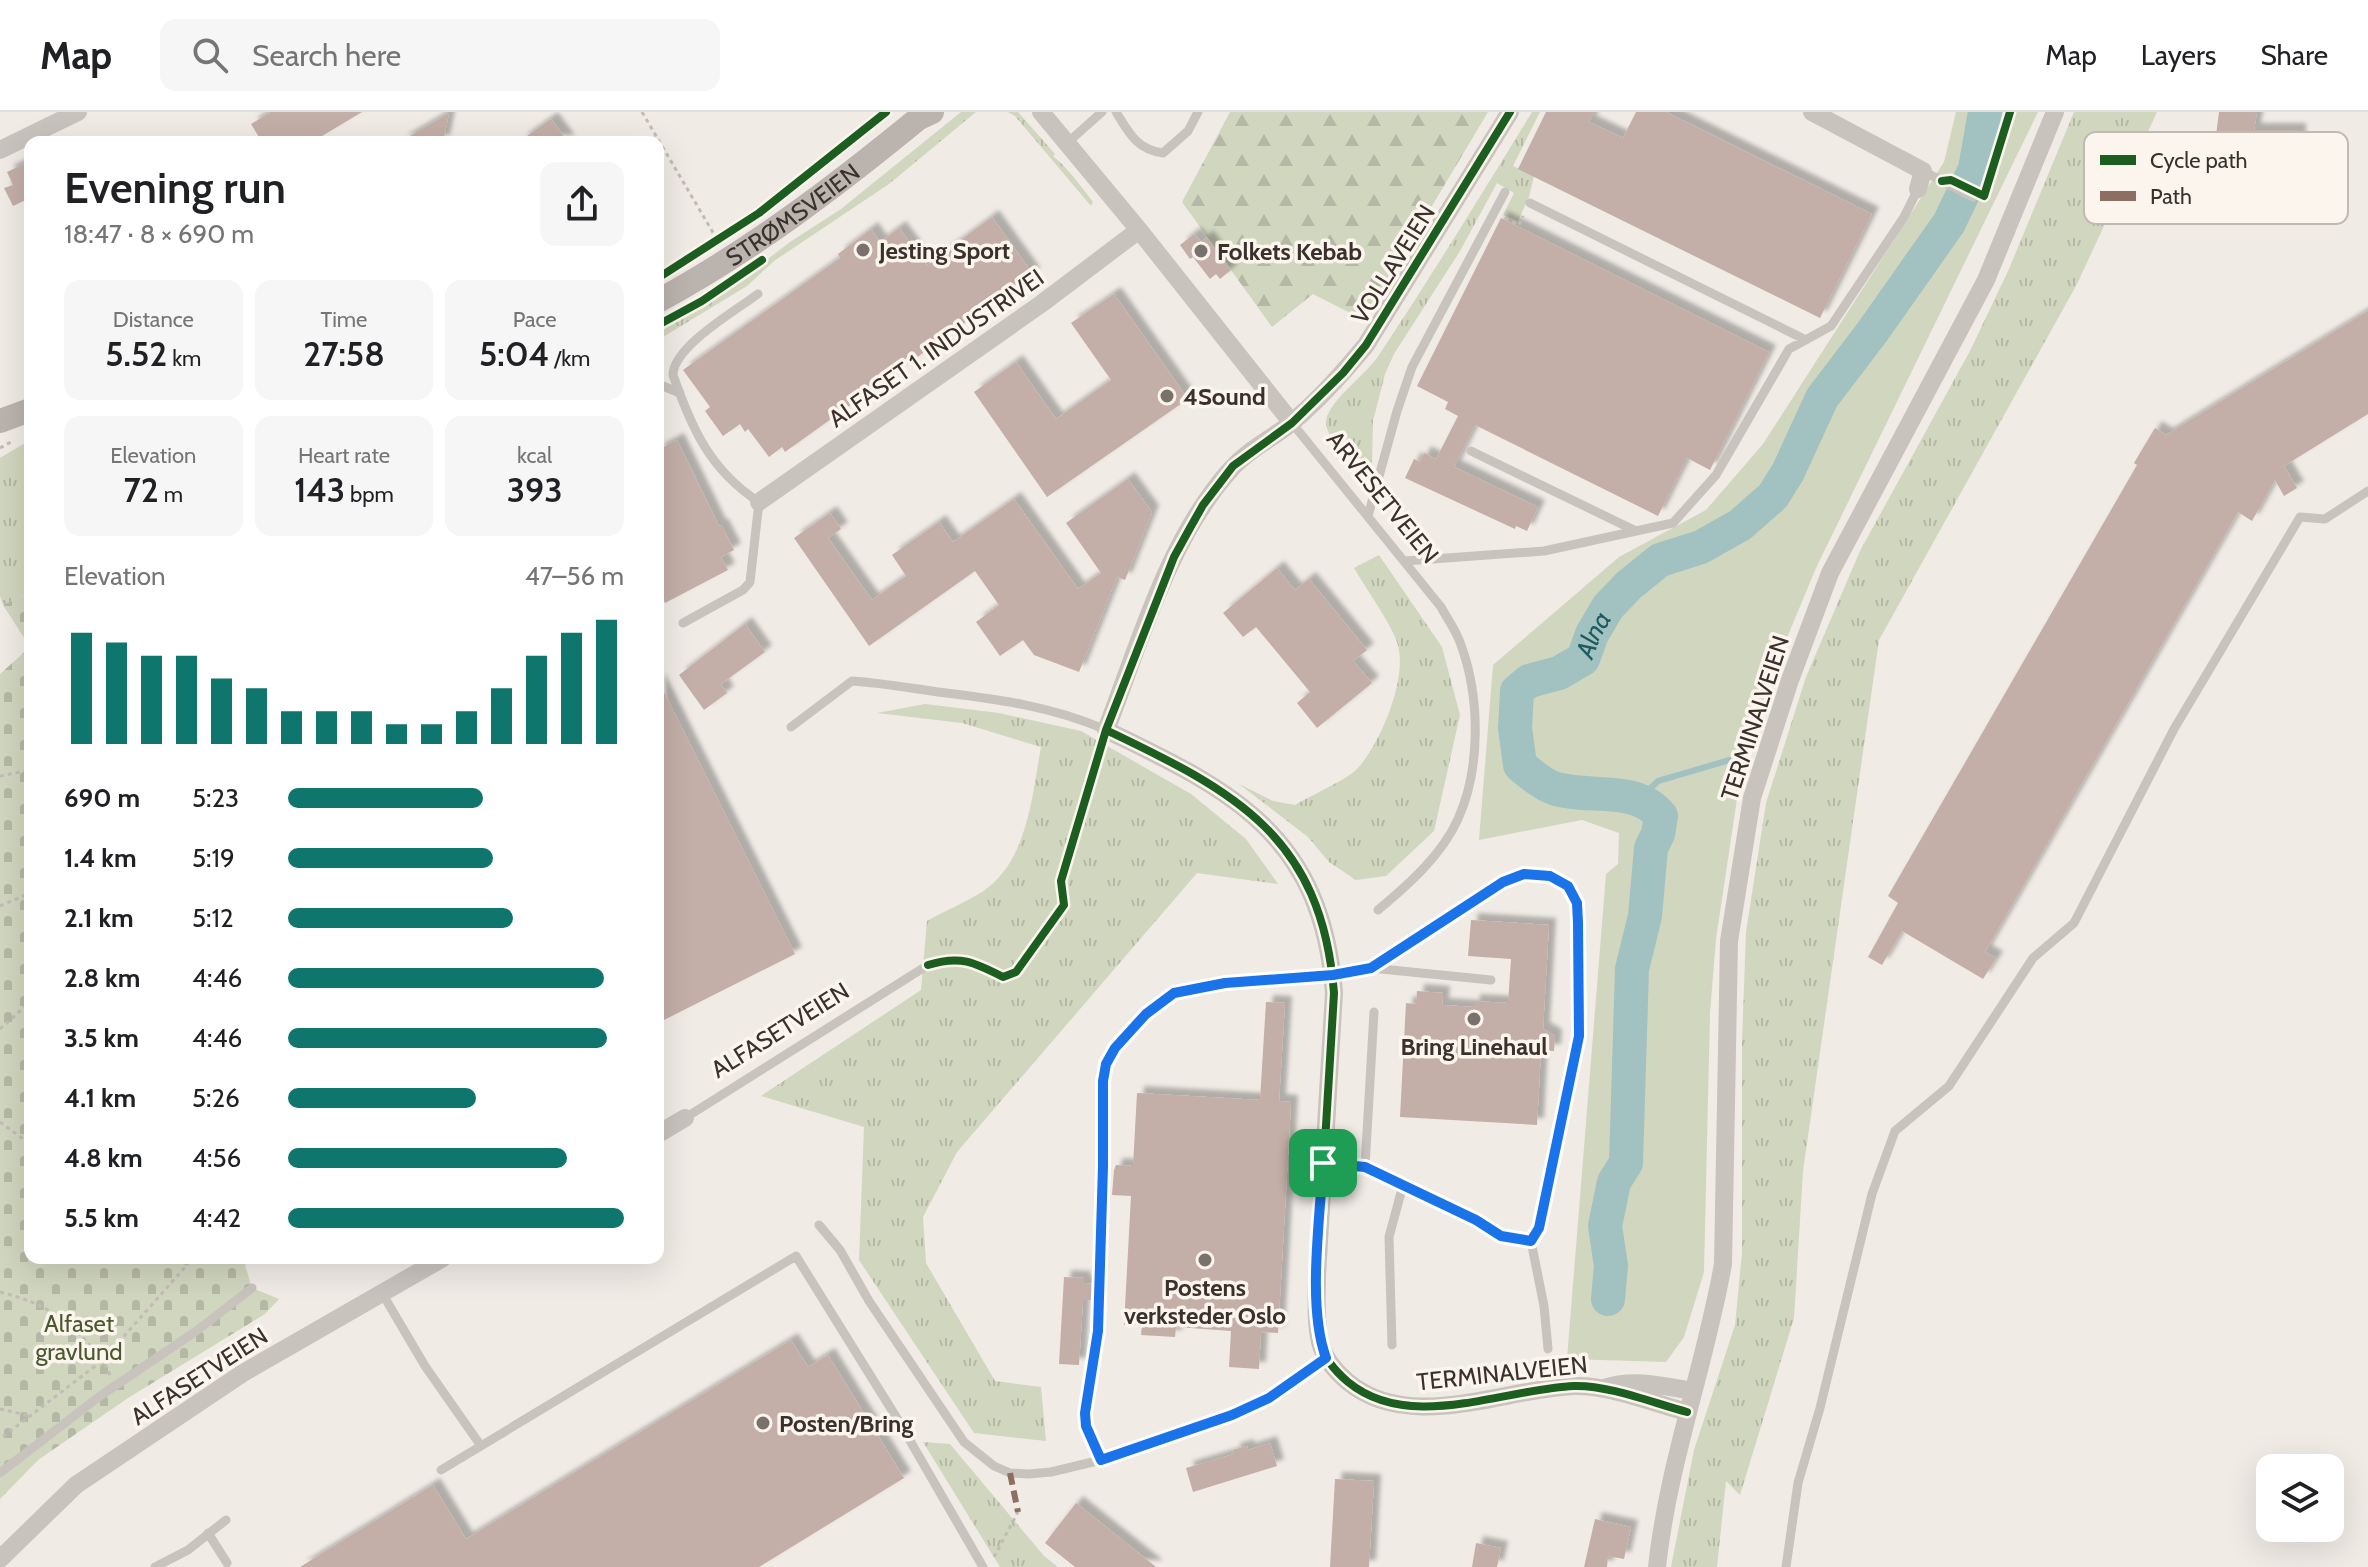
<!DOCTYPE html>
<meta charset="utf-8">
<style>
:root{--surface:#fff;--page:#f6f6f6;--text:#202124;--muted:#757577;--line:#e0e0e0;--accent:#0f766e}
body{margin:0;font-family:Cabin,sans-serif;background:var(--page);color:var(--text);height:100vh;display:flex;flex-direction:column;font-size:30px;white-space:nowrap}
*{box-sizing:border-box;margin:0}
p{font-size:26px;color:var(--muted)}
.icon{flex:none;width:44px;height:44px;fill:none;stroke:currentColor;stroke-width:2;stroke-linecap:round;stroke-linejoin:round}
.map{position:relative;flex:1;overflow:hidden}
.details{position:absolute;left:24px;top:24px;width:640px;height:1128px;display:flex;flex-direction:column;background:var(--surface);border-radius:16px;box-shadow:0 8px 32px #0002}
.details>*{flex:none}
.tools{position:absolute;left:2256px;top:1342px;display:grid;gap:16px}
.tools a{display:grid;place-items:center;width:88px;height:88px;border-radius:16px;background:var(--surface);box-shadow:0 8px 32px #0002;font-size:40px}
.pin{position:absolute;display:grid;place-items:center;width:68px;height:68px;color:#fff;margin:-34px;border-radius:16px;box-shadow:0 4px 12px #0006}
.round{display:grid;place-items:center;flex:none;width:84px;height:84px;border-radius:16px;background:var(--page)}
.overview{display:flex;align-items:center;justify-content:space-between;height:136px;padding:0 40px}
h1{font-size:44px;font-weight:600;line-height:60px}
.metrics{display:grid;grid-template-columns:repeat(3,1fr);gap:12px;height:136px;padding:8px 40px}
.metrics div{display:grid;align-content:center;border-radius:16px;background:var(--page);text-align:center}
.metrics b{font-size:34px;font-weight:600}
.metrics small{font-size:22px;font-weight:400}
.metrics p{font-size:22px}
.chart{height:224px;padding:16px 40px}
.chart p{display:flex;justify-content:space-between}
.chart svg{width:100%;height:144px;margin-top:8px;stroke:var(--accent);stroke-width:6}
ul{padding:0 40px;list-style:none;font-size:26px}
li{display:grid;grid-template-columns:128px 96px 1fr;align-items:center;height:60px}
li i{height:20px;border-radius:10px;background:var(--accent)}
header{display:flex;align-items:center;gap:48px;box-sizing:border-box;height:112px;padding:0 40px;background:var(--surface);border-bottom:2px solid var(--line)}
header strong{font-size:38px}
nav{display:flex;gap:44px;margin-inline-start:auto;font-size:28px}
.search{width:560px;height:72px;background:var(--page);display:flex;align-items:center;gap:20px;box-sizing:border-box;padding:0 28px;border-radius:16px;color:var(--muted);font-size:30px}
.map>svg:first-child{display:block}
</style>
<header>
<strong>Map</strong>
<div class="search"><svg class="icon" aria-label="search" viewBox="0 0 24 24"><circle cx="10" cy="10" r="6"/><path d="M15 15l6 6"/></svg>Search here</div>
<nav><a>Map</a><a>Layers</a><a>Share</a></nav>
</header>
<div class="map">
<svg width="2368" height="1455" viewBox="0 0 2368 1455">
<defs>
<pattern id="grass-tufts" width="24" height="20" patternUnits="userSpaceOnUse" patternTransform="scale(2)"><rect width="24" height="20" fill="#d1d6bf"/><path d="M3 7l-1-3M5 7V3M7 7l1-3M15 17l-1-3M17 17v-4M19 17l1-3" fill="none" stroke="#b4b8a4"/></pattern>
<pattern id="forest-firs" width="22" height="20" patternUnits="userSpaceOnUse" patternTransform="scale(2)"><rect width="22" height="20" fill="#d1d6bf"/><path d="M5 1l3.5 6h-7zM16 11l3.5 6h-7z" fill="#b4b8a4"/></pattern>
<pattern id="cemetery-stones" width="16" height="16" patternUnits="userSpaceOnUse" patternTransform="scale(2)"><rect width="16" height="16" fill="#d1d6bf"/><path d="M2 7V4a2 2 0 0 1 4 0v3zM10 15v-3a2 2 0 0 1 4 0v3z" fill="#b4b8a4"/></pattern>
<pattern id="water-ripples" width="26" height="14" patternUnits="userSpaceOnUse" patternTransform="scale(2)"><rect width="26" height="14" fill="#a1c2c1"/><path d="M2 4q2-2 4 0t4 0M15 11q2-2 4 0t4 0" fill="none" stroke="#849e9d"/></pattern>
<filter id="shadow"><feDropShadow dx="7" dy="-7" stdDeviation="2" flood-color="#0004"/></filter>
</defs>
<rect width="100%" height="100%" fill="#f0ebe5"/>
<path fill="url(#grass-tufts)" d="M 961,0 L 976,0 L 889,72 L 774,149 L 747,174 L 658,228 L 658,216 L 734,173 L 790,130 L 841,97 Z
M 1008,0 L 1018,0 L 1055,42 L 1053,44 C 1067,55 1080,73 1093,90 L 1091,94 L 1015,4 Z
M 1532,0 L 1540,0 L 1513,54 L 1534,64 L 1529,85 L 1518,109 L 1503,103 L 1514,81 L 1497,71 L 1460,139 L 1394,242 L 1385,262 L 1373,309 L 1372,350 L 1364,362 C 1353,356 1324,323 1326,309 C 1329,288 1367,262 1379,243 C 1432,163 1482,82 1532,0 Z
M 2074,0 L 2157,0 L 2077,172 L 1879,528 L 1803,1059 L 1794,1206 L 1740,1383 L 1726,1369 L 1717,1455 L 1671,1455 L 1694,1338 L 1735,1213 L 1742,1141 L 1742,930 L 1746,820 L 1766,691 L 1806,565 L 1860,439 L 1970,239 L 2009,157 Z
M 30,328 L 30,480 L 3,493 L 0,484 L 0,346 Z
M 1379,443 L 1442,535 L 1460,603 L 1434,719 L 1386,764 L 1356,768 L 1329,750 L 1308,725 L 1239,672 L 1273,689 L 1295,693 C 1310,684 1348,667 1358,656 C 1381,630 1409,564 1397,530 C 1389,508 1366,477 1354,456 Z
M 925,592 L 999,601 L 1081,619 L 1191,682 L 1246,727 L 1278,772 L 1197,761 L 957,1040 L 923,1105 L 926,1151 L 995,1269 L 1041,1275 L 1046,1329 L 974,1321 L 859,1148 L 864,1015 L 761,984 L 921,878 L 927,809 C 945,799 964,791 982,780 C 1028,750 1032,683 1041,635 L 962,611 L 877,601 Z
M 923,1330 L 950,1332 L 1044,1444 L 1058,1455 L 1000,1455 Z"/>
<path fill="url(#forest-firs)" d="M 1230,0 L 1488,0 L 1364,208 L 1313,182 L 1272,215 L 1182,90 Z"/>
<path fill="url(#cemetery-stones)" d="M 30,480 L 30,1146 L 251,1146 L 245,1153 L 252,1176 L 279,1187 L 265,1202 L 128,1286 L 38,1348 L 0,1387 L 0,562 L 30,535 L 3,493 Z"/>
<path fill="#d1d6bf" d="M 1956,0 L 2038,0 L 1816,456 L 1771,564 L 1750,636 L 1737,687 L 1716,827 L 1710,901 L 1704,1160 L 1684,1225 L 1666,1250 L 1567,1247 L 1606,762 L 1618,752 L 1619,721 L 1582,708 L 1479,728 L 1493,553 L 1619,445 L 1706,398 L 1763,332 L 1944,50 Z"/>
<path fill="url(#water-ripples)" d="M 1978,0 L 1992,0 L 1979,68 L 1963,62 L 1972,32 Z"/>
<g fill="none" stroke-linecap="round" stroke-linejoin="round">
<path stroke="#a1c2c1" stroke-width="6" d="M 1639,687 L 1658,669 L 1733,647"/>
<path stroke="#a1c2c1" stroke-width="34" id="s1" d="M 1608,1187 L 1611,1154 L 1605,1114 L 1614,1070 L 1626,1051 L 1632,857 L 1645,804 L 1651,736 L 1658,722 L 1661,704 C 1636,673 1592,687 1556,677 C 1543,673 1530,662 1520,653 L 1515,616 L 1517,579 L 1529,569 L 1559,561 L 1583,547 L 1592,522 L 1608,495 L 1629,473 L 1660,448 L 1701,435 L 1740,413 L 1773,384 L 1788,360 L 1822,286 L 1873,219 L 1949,111 L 1975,57 L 1985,0"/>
</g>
<path fill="#c3afa7" filter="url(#shadow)" d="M 271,0 L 362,0 L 312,30 L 262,30 L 251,12 Z
M 1546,0 L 1594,0 L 1589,10 L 1623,26 L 1636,0 L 1666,0 L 1872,102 L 1820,206 L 1518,57 Z
M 2219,0 L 2257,0 L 2254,18 L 2299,18 L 2299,52 L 2234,52 L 2234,57 L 2212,54 Z
M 449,1 L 443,30 L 400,30 Z
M 551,7 L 568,30 L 519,30 L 531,21 Z
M 30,49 L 30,86 L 13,94 L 4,76 L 13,73 L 7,60 Z
M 992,105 L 1033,162 L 785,340 L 782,335 L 769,345 L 748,317 L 745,320 L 740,312 L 723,324 L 705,299 L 710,295 L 683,258 L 840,146 L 838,142 L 871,117 L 880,130 L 899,116 L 927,153 Z
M 1501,106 L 1769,240 L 1710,358 L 1687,346 L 1658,404 L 1475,313 L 1454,355 L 1538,395 L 1527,419 L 1516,414 L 1515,417 L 1405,366 L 1414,347 L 1420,350 L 1424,341 L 1436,347 L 1458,304 L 1445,297 L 1448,290 L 1417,274 Z
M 1194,122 L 1201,130 L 1206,125 L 1231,158 L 1220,167 L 1216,162 L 1210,167 L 1193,145 L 1190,147 L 1180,133 Z
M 1114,182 L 1188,287 L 1047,385 L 974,280 L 1016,250 L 1056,307 L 1111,268 L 1071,211 Z
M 2368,199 L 2368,302 L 2284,354 L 2297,376 L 2284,384 L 2275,368 L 2252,409 L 2238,400 L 1985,840 L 1996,846 L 1983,867 L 1902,819 L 1882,853 L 1868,845 L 1898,791 L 1888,784 L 2137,353 L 2134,351 L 2155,316 L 2166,323 Z
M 677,328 L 719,414 L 721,413 L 734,438 L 721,445 L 728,458 L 665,491 L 658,478 L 658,338 Z
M 1128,367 L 1152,400 L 1125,468 L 1117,465 L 1079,560 L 1034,543 L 1023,528 L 1000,544 L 976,510 L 999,493 L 975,459 L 869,534 L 794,426 L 830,401 L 841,417 L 828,426 L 872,488 L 906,464 L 892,443 L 939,410 L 953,430 L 1014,387 L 1078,477 L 1101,461 L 1066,411 Z
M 1277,456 L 1295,478 L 1309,467 L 1367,538 L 1353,549 L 1372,571 L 1317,616 L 1297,591 L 1310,580 L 1256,515 L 1243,525 L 1223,501 Z
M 745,512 L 765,540 L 721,572 L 727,581 L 704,598 L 679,563 Z
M 658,568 L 795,842 L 658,911 Z
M 1471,808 L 1549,813 L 1543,917 L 1555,924 L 1554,939 L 1541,939 L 1537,1013 L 1400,1005 L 1406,891 L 1416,892 L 1417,879 L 1443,881 L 1442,893 L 1473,895 L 1473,889 L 1508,891 L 1511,847 L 1468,844 Z
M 1266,890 L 1285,891 L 1279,989 L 1291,990 L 1278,1221 L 1261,1220 L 1259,1257 L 1229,1255 L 1231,1219 L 1176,1215 L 1175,1225 L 1141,1223 L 1142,1213 L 1124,1213 L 1131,1084 L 1112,1083 L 1114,1058 L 1116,1053 L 1133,1054 L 1137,981 L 1260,988 Z
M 1064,1165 L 1084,1166 L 1084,1171 L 1092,1172 L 1091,1188 L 1083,1188 L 1079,1253 L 1059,1252 Z
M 791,1228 L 808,1255 L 828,1243 L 904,1366 L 759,1455 L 300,1455 L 433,1373 L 466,1427 Z
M 1270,1331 L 1277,1354 L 1193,1380 L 1186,1356 L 1234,1342 L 1233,1338 L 1247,1334 L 1248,1338 Z
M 1335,1367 L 1374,1369 L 1369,1455 L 1330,1455 Z
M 1076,1391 L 1156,1455 L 1075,1455 L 1045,1431 Z
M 1595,1407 L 1631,1415 L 1624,1447 L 1608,1444 L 1607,1455 L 1584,1455 Z
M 1476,1431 L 1501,1436 L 1497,1455 L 1472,1455 Z"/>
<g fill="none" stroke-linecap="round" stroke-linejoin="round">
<path stroke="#c2bbb6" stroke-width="3" stroke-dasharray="4 4" stroke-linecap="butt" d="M 642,0 L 718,129
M 1505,106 L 1519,113 L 1523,104
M 0,336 L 11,330
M 0,664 L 30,658
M 0,794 L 30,781
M 0,917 L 30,890
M 0,1010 L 30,1032
M 178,1146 L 187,1153
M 0,1180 C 51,1193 69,1209 103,1248 L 0,1327
M 110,1263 L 103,1248 L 193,1146
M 0,1297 L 31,1304
M 994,1445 L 1018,1400"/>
<path stroke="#c9c3be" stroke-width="9" d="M 1116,0 C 1129,21 1137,38 1163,41 L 1188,19 L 1198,0
M 1066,32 L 1102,0
M 1923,59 L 1973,85
M 1530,91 L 1806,228
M 658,272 L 680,281
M 1292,311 L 1441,495 C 1448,508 1457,520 1461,533 C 1480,585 1481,656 1458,707 C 1442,743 1408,773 1378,798
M 1471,339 L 1636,419
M 1368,404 L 1397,299 L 1412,255 L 1505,80
M 1405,449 L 1544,439 L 1673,411 L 1716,363 L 1789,237 L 1831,214 L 1904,105 L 1918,77
M 683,511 L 743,478 L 750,470 L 759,390 C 710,358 692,317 673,263 C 673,235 735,199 758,182
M 791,615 L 852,569 C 882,571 909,576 938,580 C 996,587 1052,594 1106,618
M 1371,856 L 1491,868
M 685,1006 L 928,853
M 1323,1051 L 1365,1055 L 1476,1108 L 1501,1124 L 1531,1129
M 1365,1055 L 1374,900
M 819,1113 L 840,1138 L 869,1189 L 964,1330 L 994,1354 L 1010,1361 L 1029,1362 L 1051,1360 L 1101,1348 L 1232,1303 L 1269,1286 L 1326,1246
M 382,1181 L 425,1254 L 481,1334
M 1392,1233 L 1389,1125 L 1403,1073
M 1101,1348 L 1086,1314 L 1085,1301 L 1098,1219 L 1103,1054 L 1103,969 L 1106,952 L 1115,936 L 1146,902 L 1174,881 L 1225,871 L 1333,863 L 1371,856 L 1503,770 L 1536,762 L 1561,769 L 1568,774 L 1577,791 L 1579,924 L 1539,1116 L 1531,1129 L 1544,1194 L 1548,1237
M 441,1358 L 796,1144 L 898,1308 L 983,1455
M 0,1361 L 100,1284 L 195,1220 L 252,1176
M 208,1421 L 227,1451
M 155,1455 L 188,1438 L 226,1408
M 1786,1455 L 1798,1371 L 1820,1296 L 1872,1082 L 1895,1019 L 1949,974 L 2033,846 L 2074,811 L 2174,617 L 2300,405 L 2325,407 L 2368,379"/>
<path stroke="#c9c3be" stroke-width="18" d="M 1041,0 L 1139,118 L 1292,311
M 1510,0 L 1366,233 C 1343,261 1318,289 1290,312 C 1271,327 1248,338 1232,356 C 1168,426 1140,531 1106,618 C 1234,679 1322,724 1334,881 L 1317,1163 C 1317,1184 1315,1209 1320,1230 C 1324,1247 1335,1259 1348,1270 C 1410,1321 1502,1277 1574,1274 C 1609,1273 1653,1291 1687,1300
M 1812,0 L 1923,59 L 1918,77
M 0,38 L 78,0
M 759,390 L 1041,192 L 1139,118
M 658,1022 L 685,1006
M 1604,1276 C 1634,1266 1663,1274 1693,1279
M 0,1447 L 76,1373 L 243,1261 L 443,1146
M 1657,1455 C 1668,1352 1705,1254 1723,1152 L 1729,829 L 1752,686 L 1790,568 L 1830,461 L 1986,168 L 2055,0"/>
<g stroke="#bab3ae" stroke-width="24">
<path id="s2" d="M 658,189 C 752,138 836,74 919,6 L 932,0"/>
<path d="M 0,309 L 30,298"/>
</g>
<path stroke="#8d6e63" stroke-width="6" stroke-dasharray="12 6" stroke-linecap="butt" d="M 1010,1361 L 1018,1400"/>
<defs>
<path id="cycleway" d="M 1942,69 L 1951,68 L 1984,84 L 2010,0
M 658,166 L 759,101 L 886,0
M 658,213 L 702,189 L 762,148
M 1106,618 C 1234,679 1322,724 1334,881 L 1317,1163 C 1317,1184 1315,1209 1320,1230 C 1324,1247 1335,1259 1348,1270 C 1410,1321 1502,1277 1574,1274 C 1609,1273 1653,1291 1687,1300
M 928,853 C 960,843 974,850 1003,865 L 1016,860 L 1064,793 L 1061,769 L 1106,618 L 1174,445 L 1190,416 L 1203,393 L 1233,354 L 1292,311 L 1343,261 L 1366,233 L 1510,0"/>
</defs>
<use href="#cycleway" stroke="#fbf5ee" stroke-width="13"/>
<use href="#cycleway" stroke="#1b5e20" stroke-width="8"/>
</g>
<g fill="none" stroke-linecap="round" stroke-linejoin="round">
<defs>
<path id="route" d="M 1524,762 L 1550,764 L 1568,774 L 1577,791 L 1578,811 L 1579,924 L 1539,1116 L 1531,1129 L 1501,1124 L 1476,1108 L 1365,1055 L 1323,1051 C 1320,1108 1307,1194 1326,1246 L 1269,1286 L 1232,1303 L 1101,1348 L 1086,1314 L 1085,1301 L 1098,1219 L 1103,1054 L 1103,969 L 1106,952 L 1115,936 L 1146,902 L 1174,881 L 1225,871 L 1333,863 L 1371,856 L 1503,770 Z"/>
</defs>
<use href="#route" stroke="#fff" stroke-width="16"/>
<use href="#route" stroke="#1a73e8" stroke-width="10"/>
</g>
<g fill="#7a716c" stroke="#fbf5ee" stroke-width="3">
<circle cx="863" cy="138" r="8"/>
<circle cx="1201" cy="139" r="8"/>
<circle cx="1167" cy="284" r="8"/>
<circle cx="1474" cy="907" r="8"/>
<circle cx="1205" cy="1148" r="8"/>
<circle cx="763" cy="1311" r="8"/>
</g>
<g text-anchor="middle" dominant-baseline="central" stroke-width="7" stroke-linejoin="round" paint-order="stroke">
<g font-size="24" fill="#3b302b" stroke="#fbf5ee">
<text stroke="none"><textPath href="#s2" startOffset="160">STRØMSVEIEN</textPath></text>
<text transform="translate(1393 152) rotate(-58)">VOLLAVEIEN</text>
<text transform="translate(936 236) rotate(-35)">ALFASET 1. INDUSTRIVEI</text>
<text transform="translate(1383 385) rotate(51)">ARVESETVEIEN</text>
<text transform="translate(1755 606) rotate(-72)">TERMINALVEIEN</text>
<text transform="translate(780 918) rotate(-32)">ALFASETVEIEN</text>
<text transform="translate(1502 1261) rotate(-6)">TERMINALVEIEN</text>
<text transform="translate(199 1264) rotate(-33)">ALFASETVEIEN</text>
</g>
<g font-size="24" font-weight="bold" fill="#3b302b" stroke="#fbf5ee" text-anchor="start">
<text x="879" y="138">Jesting Sport</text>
<text x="1217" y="139">Folkets Kebab</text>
<text x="1183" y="284">4Sound</text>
<text x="1474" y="934" text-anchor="middle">Bring Linehaul</text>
<text x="1205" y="1175" text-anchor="middle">Postens<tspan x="1205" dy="28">verksteder Oslo</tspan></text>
<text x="779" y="1311">Posten/Bring</text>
</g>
<g font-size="24" fill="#4a5a2e" stroke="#fbf5ee">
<text x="79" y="1211">Alfaset<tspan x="79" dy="28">gravlund</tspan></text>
</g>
<g font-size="26" font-style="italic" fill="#1f5a5e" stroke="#fbf5ee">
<text stroke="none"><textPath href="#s1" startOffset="822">Alna</textPath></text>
</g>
</g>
<rect x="2084" y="20" width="264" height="92" rx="12" fill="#fbf5ee" stroke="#c1bab4" stroke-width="2"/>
<rect x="2100" y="43" width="36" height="10" fill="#1b5e20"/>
<rect x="2100" y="79" width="36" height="10" fill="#8d6e63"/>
<g font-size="22" fill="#3b302b">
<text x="2150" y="56">Cycle path</text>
<text x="2150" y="92">Path</text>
</g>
</svg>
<div class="tools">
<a><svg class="icon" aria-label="layers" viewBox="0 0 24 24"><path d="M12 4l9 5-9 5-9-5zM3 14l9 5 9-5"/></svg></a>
</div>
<div class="pin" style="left:1323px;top:1051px;background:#1e9e55"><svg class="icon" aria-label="arrive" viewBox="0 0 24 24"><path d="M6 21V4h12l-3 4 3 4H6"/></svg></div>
<section class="details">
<div class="overview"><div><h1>Evening run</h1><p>18:47 · 8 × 690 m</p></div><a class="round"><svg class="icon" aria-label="share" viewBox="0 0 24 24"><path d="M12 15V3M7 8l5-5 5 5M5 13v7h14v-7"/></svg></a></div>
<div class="metrics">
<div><p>Distance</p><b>5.52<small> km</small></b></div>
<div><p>Time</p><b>27:58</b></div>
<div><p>Pace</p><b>5:04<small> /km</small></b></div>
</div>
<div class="metrics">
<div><p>Elevation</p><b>72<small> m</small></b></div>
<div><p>Heart rate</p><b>143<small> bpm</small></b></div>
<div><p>kcal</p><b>393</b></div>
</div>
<div class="chart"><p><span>Elevation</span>47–56 m</p>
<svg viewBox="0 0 160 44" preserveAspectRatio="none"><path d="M5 44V10M15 44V13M25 44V17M35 44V17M45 44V24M55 44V27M65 44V34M75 44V34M85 44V34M95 44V38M105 44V38M115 44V34M125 44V27M135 44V17M145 44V10M155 44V6"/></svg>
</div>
<ul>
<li><b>690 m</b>5:23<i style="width:58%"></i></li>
<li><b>1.4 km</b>5:19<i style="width:61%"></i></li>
<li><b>2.1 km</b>5:12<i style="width:67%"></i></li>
<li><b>2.8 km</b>4:46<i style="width:94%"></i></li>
<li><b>3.5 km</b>4:46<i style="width:95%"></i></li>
<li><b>4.1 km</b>5:26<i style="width:56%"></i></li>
<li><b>4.8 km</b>4:56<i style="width:83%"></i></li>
<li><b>5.5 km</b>4:42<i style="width:100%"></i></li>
</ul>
</section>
</div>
